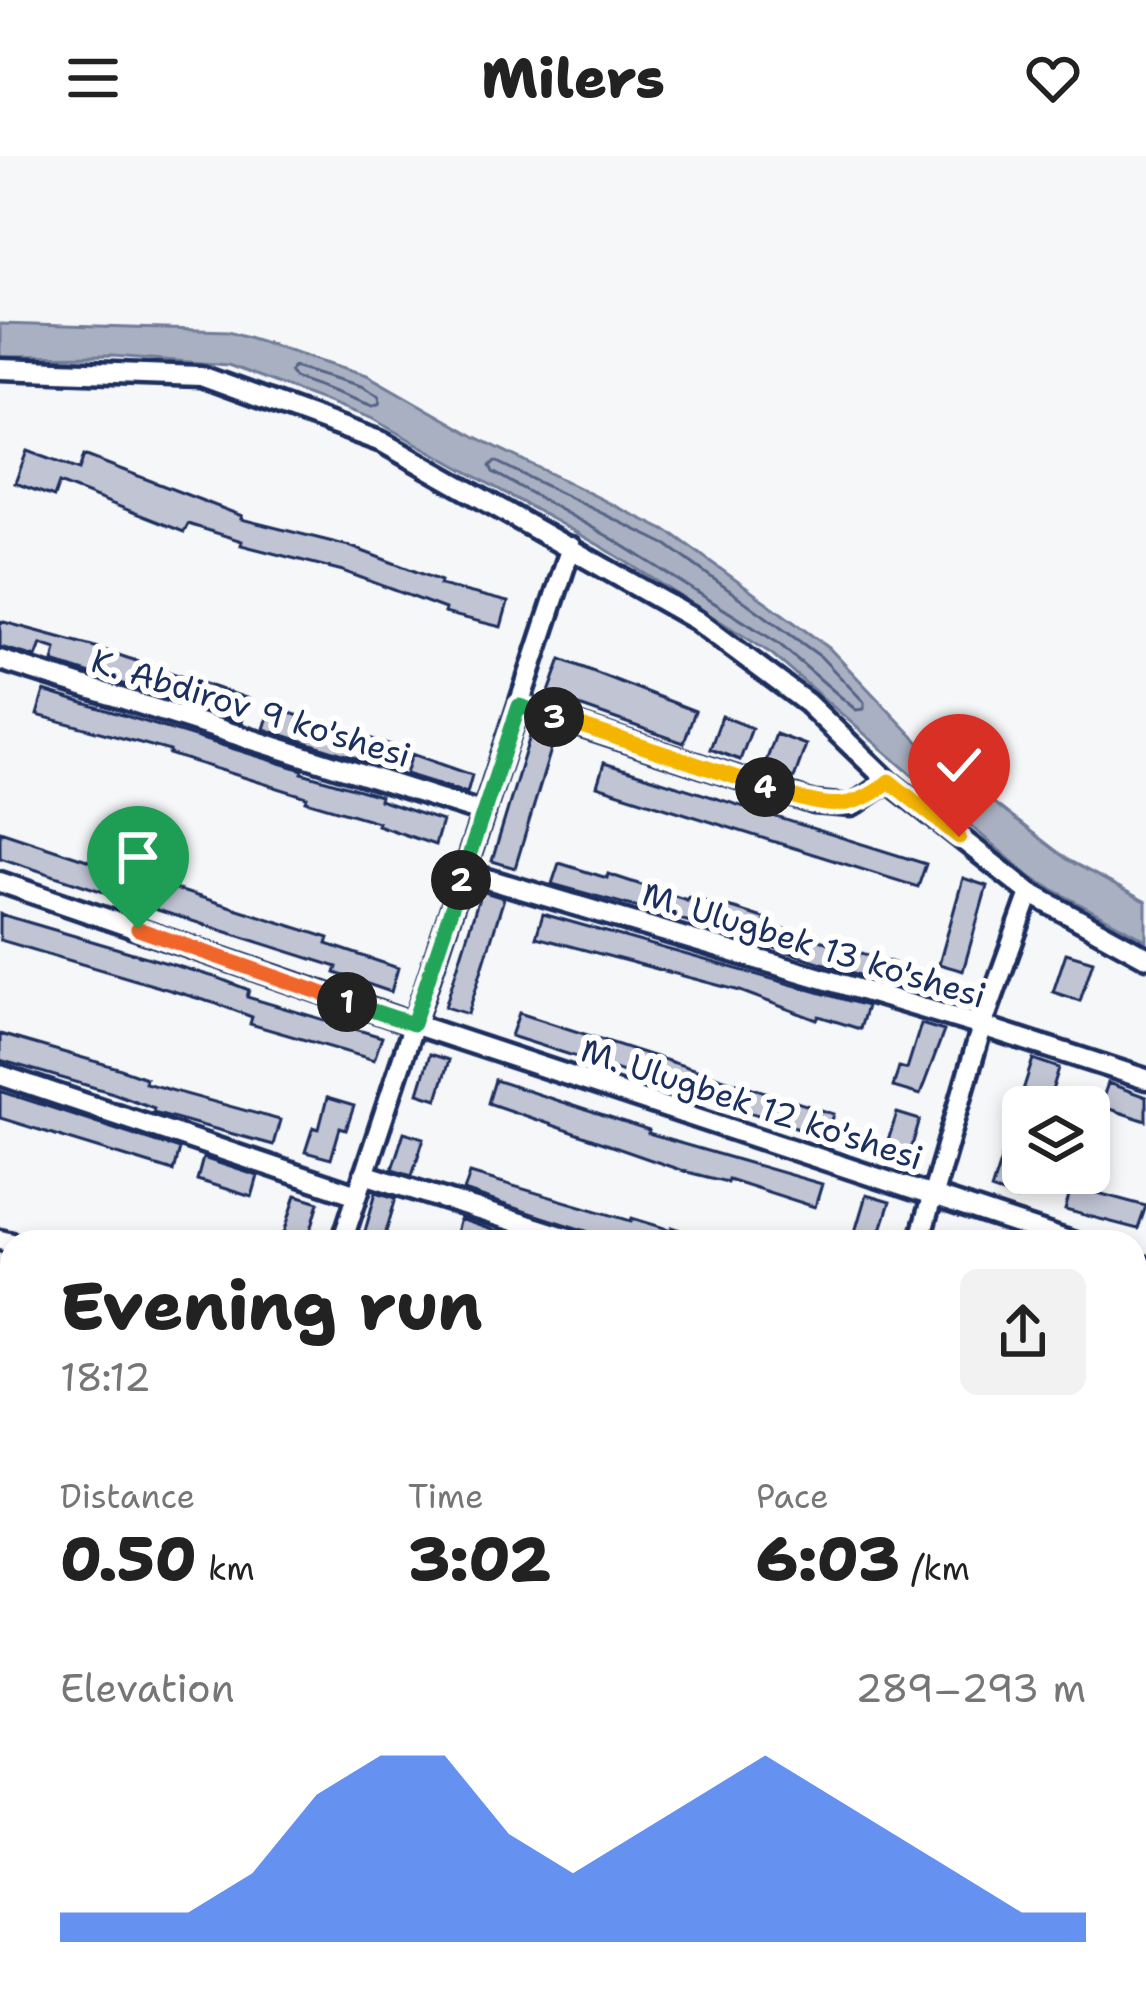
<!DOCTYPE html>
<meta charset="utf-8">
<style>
:root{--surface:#fff;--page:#f2f2f2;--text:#222;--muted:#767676;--accent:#2563eb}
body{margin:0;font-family:"Shantell Sans",sans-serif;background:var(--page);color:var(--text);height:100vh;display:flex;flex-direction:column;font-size:45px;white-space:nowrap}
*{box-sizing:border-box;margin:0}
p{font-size:39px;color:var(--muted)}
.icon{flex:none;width:66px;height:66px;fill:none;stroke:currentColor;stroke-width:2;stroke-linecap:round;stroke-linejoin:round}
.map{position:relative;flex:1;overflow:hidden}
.details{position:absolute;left:0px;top:1074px;width:1146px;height:771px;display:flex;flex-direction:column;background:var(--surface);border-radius:36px 36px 0 0;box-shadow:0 6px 18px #0003}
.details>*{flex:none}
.buttons{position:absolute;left:1002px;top:930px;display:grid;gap:24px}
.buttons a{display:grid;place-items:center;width:108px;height:108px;border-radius:18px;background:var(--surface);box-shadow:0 6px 18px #0003;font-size:60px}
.pin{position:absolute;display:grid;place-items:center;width:102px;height:102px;color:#fff;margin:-123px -51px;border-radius:50% 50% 50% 0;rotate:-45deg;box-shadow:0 0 12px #0007}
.pin .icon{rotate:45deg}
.km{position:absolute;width:60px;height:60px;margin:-30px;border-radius:50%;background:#222;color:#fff;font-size:33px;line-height:60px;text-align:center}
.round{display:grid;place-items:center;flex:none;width:126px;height:126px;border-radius:18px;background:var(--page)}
.headline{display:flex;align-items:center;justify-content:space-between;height:204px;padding:0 60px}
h1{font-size:66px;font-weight:800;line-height:90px}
.stats{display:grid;grid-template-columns:repeat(3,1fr);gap:18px;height:204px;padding:12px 60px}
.stats div{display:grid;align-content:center}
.stats b{font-size:60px;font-weight:800}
.stats small{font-size:33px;font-weight:400}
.stats p{font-size:33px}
.chart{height:336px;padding:24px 60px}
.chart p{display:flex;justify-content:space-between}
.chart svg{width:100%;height:216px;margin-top:12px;fill:var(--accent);opacity:.7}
header{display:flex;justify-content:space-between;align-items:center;height:156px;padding:0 60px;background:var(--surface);font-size:54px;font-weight:800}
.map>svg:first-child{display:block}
</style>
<header><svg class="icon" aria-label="menu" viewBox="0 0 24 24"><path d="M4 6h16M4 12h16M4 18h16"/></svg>Milers<svg class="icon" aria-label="heart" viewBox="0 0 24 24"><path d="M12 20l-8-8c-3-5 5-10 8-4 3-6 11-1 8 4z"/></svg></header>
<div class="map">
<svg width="1146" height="1844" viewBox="0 0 1146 1844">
<rect width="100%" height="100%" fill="#f6f7f9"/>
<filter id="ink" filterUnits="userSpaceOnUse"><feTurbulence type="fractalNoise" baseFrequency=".00833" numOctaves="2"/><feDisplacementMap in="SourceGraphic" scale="24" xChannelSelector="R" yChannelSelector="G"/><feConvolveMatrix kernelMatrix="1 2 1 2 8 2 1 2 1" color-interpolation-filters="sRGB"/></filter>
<g filter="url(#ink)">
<path fill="#a9b0c1" stroke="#707c99" stroke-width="3" d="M 0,168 L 229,175 L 367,219 L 474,280 L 674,379 L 829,492 L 929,597 L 1068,704 L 1146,746 L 1146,784 L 1030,721 L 772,498 L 604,392 L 371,262 L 228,209 L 113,200 L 0,201 Z"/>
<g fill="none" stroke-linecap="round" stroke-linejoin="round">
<path stroke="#546386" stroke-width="3" d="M 294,210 L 361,230 L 379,240 L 380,247 L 373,250 L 294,221 L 290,215 Z
M 495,305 L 667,389 L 821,501 L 864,546 L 864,553 L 856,554 L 778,487 L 611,382 L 493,316 L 490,310 Z"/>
</g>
<path fill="#c0c4d3" stroke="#1b2f5e" stroke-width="3" d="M 27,295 L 79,314 L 84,299 L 242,360 L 241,363 L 349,390 L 441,425 L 440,429 L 508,446 L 501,471 L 444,457 L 445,453 L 343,415 L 241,389 L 242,385 L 188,368 L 184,376 L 59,327 L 54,341 L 15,327 Z
M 0,465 L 92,490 L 249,543 L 242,566 L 53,506 L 56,493 L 41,488 L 36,501 L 0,491 Z
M 561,503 L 695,555 L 684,587 L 548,539 Z
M 44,535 L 303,614 L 302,617 L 380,640 L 379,644 L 442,665 L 435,689 L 377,669 L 378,666 L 306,645 L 307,641 L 169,598 L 170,595 L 37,559 Z
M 271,551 L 391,589 L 384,611 L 264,573 Z
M 722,560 L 752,572 L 740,604 L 710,593 Z
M 776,578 L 806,589 L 794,622 L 764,611 Z
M 530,580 L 553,587 L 515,712 L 492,705 Z
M 412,598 L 472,619 L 467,637 L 406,618 Z
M 604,607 L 926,708 L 918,731 L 597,630 Z
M 0,675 L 114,713 L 107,737 L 0,702 Z
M 559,707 L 607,722 L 608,718 L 687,744 L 688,741 L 735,753 L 766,763 L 764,767 L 894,807 L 888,828 L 712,772 L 552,728 Z
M 137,721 L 329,782 L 327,788 L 398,812 L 391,836 L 335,817 L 337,811 L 129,745 Z
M 963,722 L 987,730 L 963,815 L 939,808 Z
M 481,735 L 504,742 L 468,858 L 445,851 Z
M 0,758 L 218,822 L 249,834 L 247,841 L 382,881 L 374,904 L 250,868 L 252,861 L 217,848 L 0,784 Z
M 543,758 L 867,850 L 860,873 L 819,860 L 817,864 L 740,835 L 536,781 Z
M 1066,797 L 1093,805 L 1080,845 L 1053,836 Z
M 519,857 L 834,958 L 827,981 L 511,880 Z
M 921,868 L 944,875 L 920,939 L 893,931 L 899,911 L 907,913 Z
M 0,878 L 118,912 L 146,922 L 145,927 L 280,964 L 273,989 L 153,956 L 154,952 L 113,937 L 0,904 Z
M 430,898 L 449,904 L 437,943 L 418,937 Z
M 1033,903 L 1059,912 L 1047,951 L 1023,944 L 1026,1017 L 1017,1043 L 991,1034 Z
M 495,924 L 649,975 L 648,978 L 822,1028 L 815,1051 L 728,1023 L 727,1026 L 683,1015 L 488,947 Z
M 1108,927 L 1146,941 L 1146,965 L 1100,950 Z
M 0,935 L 179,993 L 173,1015 L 0,962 Z
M 327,942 L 354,950 L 346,974 L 340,972 L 331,1003 L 305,996 L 313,971 L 319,973 Z
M 897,957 L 920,964 L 908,1002 L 885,994 Z
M 404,976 L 424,982 L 412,1019 L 392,1013 Z
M 203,1002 L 258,1020 L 252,1041 L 197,1024 Z
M 470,1017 L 631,1065 L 632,1062 L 671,1074 L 672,1071 L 712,1086 L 627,1086 L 614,1082 L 613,1085 L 464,1035 Z
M 1072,1030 L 1146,1050 L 1138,1073 L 1065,1054 Z
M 376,1036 L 396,1042 L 383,1086 L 362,1086 Z
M 296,1039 L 319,1046 L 308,1084 L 284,1077 Z
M 866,1039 L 890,1046 L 877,1086 L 852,1086 Z
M 460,1063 L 518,1083 L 518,1086 L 453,1086 Z"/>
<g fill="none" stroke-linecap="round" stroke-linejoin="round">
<defs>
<path id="street" d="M 0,213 L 201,220 L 382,286 L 696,464 L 807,547 L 888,625 L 1030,737 L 1146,801
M 0,504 L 484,657
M 519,550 L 814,647 L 852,650 L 888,625
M 464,716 L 982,870 L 1146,923
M 0,726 L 413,868 L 1072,1086
M 0,919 L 357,1039
M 364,1018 L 581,1086
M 0,1084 L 12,1087
M 342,1086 L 571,391
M 919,1086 L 982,870 L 1030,737
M 1134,1107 L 1146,1111
M 0,1247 L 12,1251
M 1134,1258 L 1146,1261
M 1134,1408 L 1146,1411
M 0,1428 L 12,1432
M 1134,1565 L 1146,1569
M 1134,1750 L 1146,1712
M 920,1833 L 955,1844
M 91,1844 L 95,1833
M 684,1844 L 687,1833
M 1104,1844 L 1108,1833"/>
<path id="secondary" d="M 0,1742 L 12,1746
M 282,1833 L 317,1844"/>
</defs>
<use href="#street" stroke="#1b2f5e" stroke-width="27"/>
<use href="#secondary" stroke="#1b2f5e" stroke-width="33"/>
<use href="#street" stroke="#fff" stroke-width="18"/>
<use href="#secondary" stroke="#fff" stroke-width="24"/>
</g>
</g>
<g fill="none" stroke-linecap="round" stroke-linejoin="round" filter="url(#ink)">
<defs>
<path id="split-1" d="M 138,773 L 347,846"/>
<path id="split-2" d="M 347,846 L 413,868 L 461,724"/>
<path id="split-3" d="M 461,724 L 519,550 L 554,561"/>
<path id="split-4" d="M 554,561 L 765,631"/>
<path id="split-5" d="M 765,631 C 814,647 846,663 889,625 L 959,681"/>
</defs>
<use href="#split-1" stroke="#fff" stroke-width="24"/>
<use href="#split-2" stroke="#fff" stroke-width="24"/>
<use href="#split-3" stroke="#fff" stroke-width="24"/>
<use href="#split-4" stroke="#fff" stroke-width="24"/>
<use href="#split-5" stroke="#fff" stroke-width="24"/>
<use href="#split-1" stroke="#f0652b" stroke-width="15"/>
<use href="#split-2" stroke="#22a559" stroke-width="15"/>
<use href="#split-3" stroke="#22a559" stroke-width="15"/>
<use href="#split-4" stroke="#f5b400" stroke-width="15"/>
<use href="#split-5" stroke="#f5b400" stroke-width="15"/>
</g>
<g text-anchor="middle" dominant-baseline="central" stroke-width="12" stroke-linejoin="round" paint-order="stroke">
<g font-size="33" fill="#1b2f5e" stroke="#fff">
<text transform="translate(251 552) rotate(17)">K. Abdirov 9 ko'shesi</text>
<text transform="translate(814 789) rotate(17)">M. Ulugbek 13 ko'shesi</text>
<text transform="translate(752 948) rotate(18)">M. Ulugbek 12 ko'shesi</text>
</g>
</g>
</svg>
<div class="buttons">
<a><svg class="icon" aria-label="layers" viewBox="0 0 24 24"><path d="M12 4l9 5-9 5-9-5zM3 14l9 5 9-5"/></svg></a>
</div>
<div class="pin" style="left:138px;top:773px;background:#1e9e55"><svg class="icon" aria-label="arrive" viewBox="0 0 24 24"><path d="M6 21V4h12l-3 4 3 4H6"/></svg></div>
<div class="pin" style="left:959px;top:681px;background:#d93025"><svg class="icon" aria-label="check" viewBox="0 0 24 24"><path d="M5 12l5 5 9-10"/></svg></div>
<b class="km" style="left:347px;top:846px">1</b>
<b class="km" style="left:461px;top:724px">2</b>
<b class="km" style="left:554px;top:561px">3</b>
<b class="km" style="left:765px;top:631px">4</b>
<section class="details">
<div class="headline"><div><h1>Evening run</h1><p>18:12</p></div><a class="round"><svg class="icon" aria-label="share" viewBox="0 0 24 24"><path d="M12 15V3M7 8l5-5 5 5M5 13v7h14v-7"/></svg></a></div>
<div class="stats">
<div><p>Distance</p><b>0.50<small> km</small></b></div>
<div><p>Time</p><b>3:02</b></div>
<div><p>Pace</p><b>6:03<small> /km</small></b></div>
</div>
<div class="chart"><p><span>Elevation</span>289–293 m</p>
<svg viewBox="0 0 160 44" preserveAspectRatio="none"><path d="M0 44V38L10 38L20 38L30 30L40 14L50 6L60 6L70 22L80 30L90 22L100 14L110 6L120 14L130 22L140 30L150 38L160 38V44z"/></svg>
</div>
</section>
</div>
